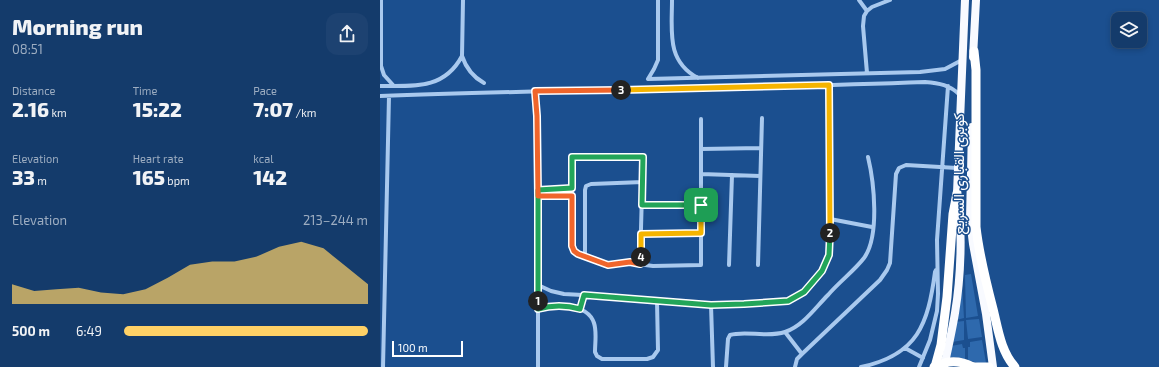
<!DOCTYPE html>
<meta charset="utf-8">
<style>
:root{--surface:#143b6b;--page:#1d4271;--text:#f1f3f6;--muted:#9dadc1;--line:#33557e;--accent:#ffd166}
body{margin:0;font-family:"Exo 2",Vazirmatn,sans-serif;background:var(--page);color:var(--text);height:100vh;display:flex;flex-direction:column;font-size:15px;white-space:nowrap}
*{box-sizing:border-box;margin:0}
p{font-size:13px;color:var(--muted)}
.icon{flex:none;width:22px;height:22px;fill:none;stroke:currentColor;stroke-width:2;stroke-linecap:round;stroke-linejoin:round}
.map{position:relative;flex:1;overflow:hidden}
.side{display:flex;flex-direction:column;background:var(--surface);width:380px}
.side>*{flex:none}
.fabs{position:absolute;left:731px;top:12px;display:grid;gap:8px}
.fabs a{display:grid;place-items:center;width:36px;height:36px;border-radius:8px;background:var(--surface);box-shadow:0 2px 6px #0003,0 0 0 1px var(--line);font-size:20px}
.scale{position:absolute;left:12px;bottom:10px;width:71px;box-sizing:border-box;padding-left:4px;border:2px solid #fff;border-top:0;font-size:11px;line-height:14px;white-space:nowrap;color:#fff;-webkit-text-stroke:3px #1b4f8f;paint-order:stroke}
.pin{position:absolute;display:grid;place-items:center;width:34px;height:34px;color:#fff;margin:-17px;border-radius:8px;box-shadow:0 2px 6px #0006}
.km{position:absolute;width:20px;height:20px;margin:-10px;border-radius:50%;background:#222;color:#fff;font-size:11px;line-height:20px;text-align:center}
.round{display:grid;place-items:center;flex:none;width:42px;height:42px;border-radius:12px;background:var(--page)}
.overview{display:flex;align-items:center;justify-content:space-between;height:68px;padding:0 12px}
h1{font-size:22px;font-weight:800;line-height:30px}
.figures{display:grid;grid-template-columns:repeat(3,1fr);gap:6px;height:68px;padding:4px 12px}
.figures div{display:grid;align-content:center}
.figures b{font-size:20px;font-weight:800}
.figures small{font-size:11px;font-weight:400}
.figures p{font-size:11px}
.chart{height:112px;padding:8px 12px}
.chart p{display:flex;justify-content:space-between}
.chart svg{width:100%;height:72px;margin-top:4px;fill:var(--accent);opacity:.7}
ul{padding:0 12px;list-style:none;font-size:13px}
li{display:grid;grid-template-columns:64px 48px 1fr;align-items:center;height:30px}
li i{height:10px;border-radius:5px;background:var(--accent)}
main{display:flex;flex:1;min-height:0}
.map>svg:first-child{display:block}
</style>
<main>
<section class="side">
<div class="overview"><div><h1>Morning run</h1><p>08:51</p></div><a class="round"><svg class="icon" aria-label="share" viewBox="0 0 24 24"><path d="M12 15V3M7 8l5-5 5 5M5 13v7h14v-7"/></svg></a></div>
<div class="figures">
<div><p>Distance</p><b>2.16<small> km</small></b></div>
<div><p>Time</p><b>15:22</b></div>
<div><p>Pace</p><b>7:07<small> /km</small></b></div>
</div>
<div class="figures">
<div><p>Elevation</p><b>33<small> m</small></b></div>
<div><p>Heart rate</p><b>165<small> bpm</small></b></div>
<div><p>kcal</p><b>142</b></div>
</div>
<div class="chart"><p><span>Elevation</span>213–244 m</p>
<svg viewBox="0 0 160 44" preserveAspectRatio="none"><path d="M0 44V32L10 36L20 35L30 34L40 37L50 38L60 35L70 28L80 20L90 18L100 18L110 15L120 9L130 6L140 10L150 21L160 32V44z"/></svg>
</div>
<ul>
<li><b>500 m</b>6:49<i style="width:100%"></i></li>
</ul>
</section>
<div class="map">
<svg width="779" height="367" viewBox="0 0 779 367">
<rect width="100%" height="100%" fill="#1b4f8f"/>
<path fill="#2e69ad" d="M 591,274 L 598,316 L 586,318 L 585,275 Z
M 582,284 L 584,318 L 576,320 Z
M 599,319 L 602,337 L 588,339 L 586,320 Z
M 584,321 L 584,340 L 572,342 L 575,322 Z
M 602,340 L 606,363 L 598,363 L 588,360 L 588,347 L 590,347 L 590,342 Z
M 582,344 L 583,348 L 585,348 L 585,359 L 576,357 L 569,357 L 571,346 Z"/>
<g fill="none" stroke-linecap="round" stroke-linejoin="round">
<path stroke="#a9c9ee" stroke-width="4" d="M 1,0 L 1,66 L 4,75 L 13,85
M 83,0 L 82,56 C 86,68 93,77 104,83
M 292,0 C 292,31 286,61 318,78
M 479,0 L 487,11
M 487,73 L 483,26 L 484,16 L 487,11 L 492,7 L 510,0
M 268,79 L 540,72 L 565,69 L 582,60
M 268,79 L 274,69 L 278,60 L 278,0
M 0,86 C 33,86 64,90 82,56
M 155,91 L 157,116 L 158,190 L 158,367
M 0,96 C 182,89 364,89 545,82 C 559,83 570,85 580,95
M 321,149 L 381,148
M 321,174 L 380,176
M 158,190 L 192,189
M 158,196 L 192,196
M 262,205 L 321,205
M 450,219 L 492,227
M 261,234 L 321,233
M 205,257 L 205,190 L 206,186 L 211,184 L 263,182
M 260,264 L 263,157 L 192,157 L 192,242 L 193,248 L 198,254 L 224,264 L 232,265 L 250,263 L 273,266 L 321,265 L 321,119
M 349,265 L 352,175
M 378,265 L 382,118
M 158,285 L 171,291 L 184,294 L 240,297 L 314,304 L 348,305 L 400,302 C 425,299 446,274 450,250 L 449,85
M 331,305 L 333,367
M 158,309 C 175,305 207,302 214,323 C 217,332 215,342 215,352 L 217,356 L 222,359 L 267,359 L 273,357 L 278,350 L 277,301
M 200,309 L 204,295
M 405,332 L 422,354
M 525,348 L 543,358
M 3,367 L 9,96
M 346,367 L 348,339 L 350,335 C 365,330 387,338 405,332 C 423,326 435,308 448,295 C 459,282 474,271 484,258 C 500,236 494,182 488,157
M 415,367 L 417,359 L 422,354 L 500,280 L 507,270 L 510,263 L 516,174 L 519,168 L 526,165 L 577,168
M 481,367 C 538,355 548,324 555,272 L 556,270
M 539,367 L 550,340 L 557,311 L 558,294 L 557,240 L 568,86"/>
<path stroke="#f8faff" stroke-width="8" d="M 593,57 L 596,0
M 592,127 L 590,219 L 593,244 L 606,314 L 613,367
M 564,367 C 568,349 572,331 575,313 C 581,277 583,228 577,193 L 585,0"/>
<path stroke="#fff" stroke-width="9" d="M 594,51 L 596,70 L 596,227 C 599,255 606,282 613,309 C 618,329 621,352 635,367
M 555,367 L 561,345 L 567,297 L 573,214 L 577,193
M 594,367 L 609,367"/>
<path stroke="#fff" stroke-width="9" d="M 554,367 C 567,360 580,360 593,367"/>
</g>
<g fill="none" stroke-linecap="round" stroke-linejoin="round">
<defs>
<path id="split-1" d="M 158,301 L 158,190 L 192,188 L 192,157 L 263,157 L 262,205 L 321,205"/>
<path id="split-2" d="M 158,301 L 158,309 C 172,305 186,305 200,309 L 204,295 L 331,305 L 364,304 L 408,301 L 424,292 L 442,271 L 449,255 L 450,233"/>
<path id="split-3" d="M 241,90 L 449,85 L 450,233"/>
<path id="split-4" d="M 241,90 L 155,91 L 157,116 L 158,196 L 192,196 L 192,246 L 194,251 L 198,254 L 228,265 L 250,262 L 260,264 L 261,257"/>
<path id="split-5" d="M 261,257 L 261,234 L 321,233 L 321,205"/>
</defs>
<use href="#split-1" stroke="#fff" stroke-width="8"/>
<use href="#split-2" stroke="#fff" stroke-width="8"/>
<use href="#split-3" stroke="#fff" stroke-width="8"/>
<use href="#split-4" stroke="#fff" stroke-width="8"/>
<use href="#split-5" stroke="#fff" stroke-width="8"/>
<use href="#split-1" stroke="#22a559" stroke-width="5"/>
<use href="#split-2" stroke="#22a559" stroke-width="5"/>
<use href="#split-3" stroke="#f5b400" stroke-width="5"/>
<use href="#split-4" stroke="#f0652b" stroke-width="5"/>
<use href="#split-5" stroke="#f5b400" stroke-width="5"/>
</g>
<g text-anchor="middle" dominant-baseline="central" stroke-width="3" stroke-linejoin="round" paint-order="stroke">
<g font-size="15" fill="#fff" stroke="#1b4f8f">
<text transform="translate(578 174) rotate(-90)">كوبرى القبارى السريع</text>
</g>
</g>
</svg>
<div class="fabs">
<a><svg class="icon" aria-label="layers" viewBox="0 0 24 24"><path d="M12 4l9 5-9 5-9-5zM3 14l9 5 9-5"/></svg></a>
</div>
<div class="scale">100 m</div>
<div class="pin" style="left:321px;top:205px;background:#1e9e55"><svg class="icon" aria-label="arrive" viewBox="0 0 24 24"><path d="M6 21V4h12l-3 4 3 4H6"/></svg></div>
<b class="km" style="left:158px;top:301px">1</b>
<b class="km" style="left:450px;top:233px">2</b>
<b class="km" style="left:241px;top:90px">3</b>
<b class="km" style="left:261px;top:257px">4</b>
</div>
</main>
